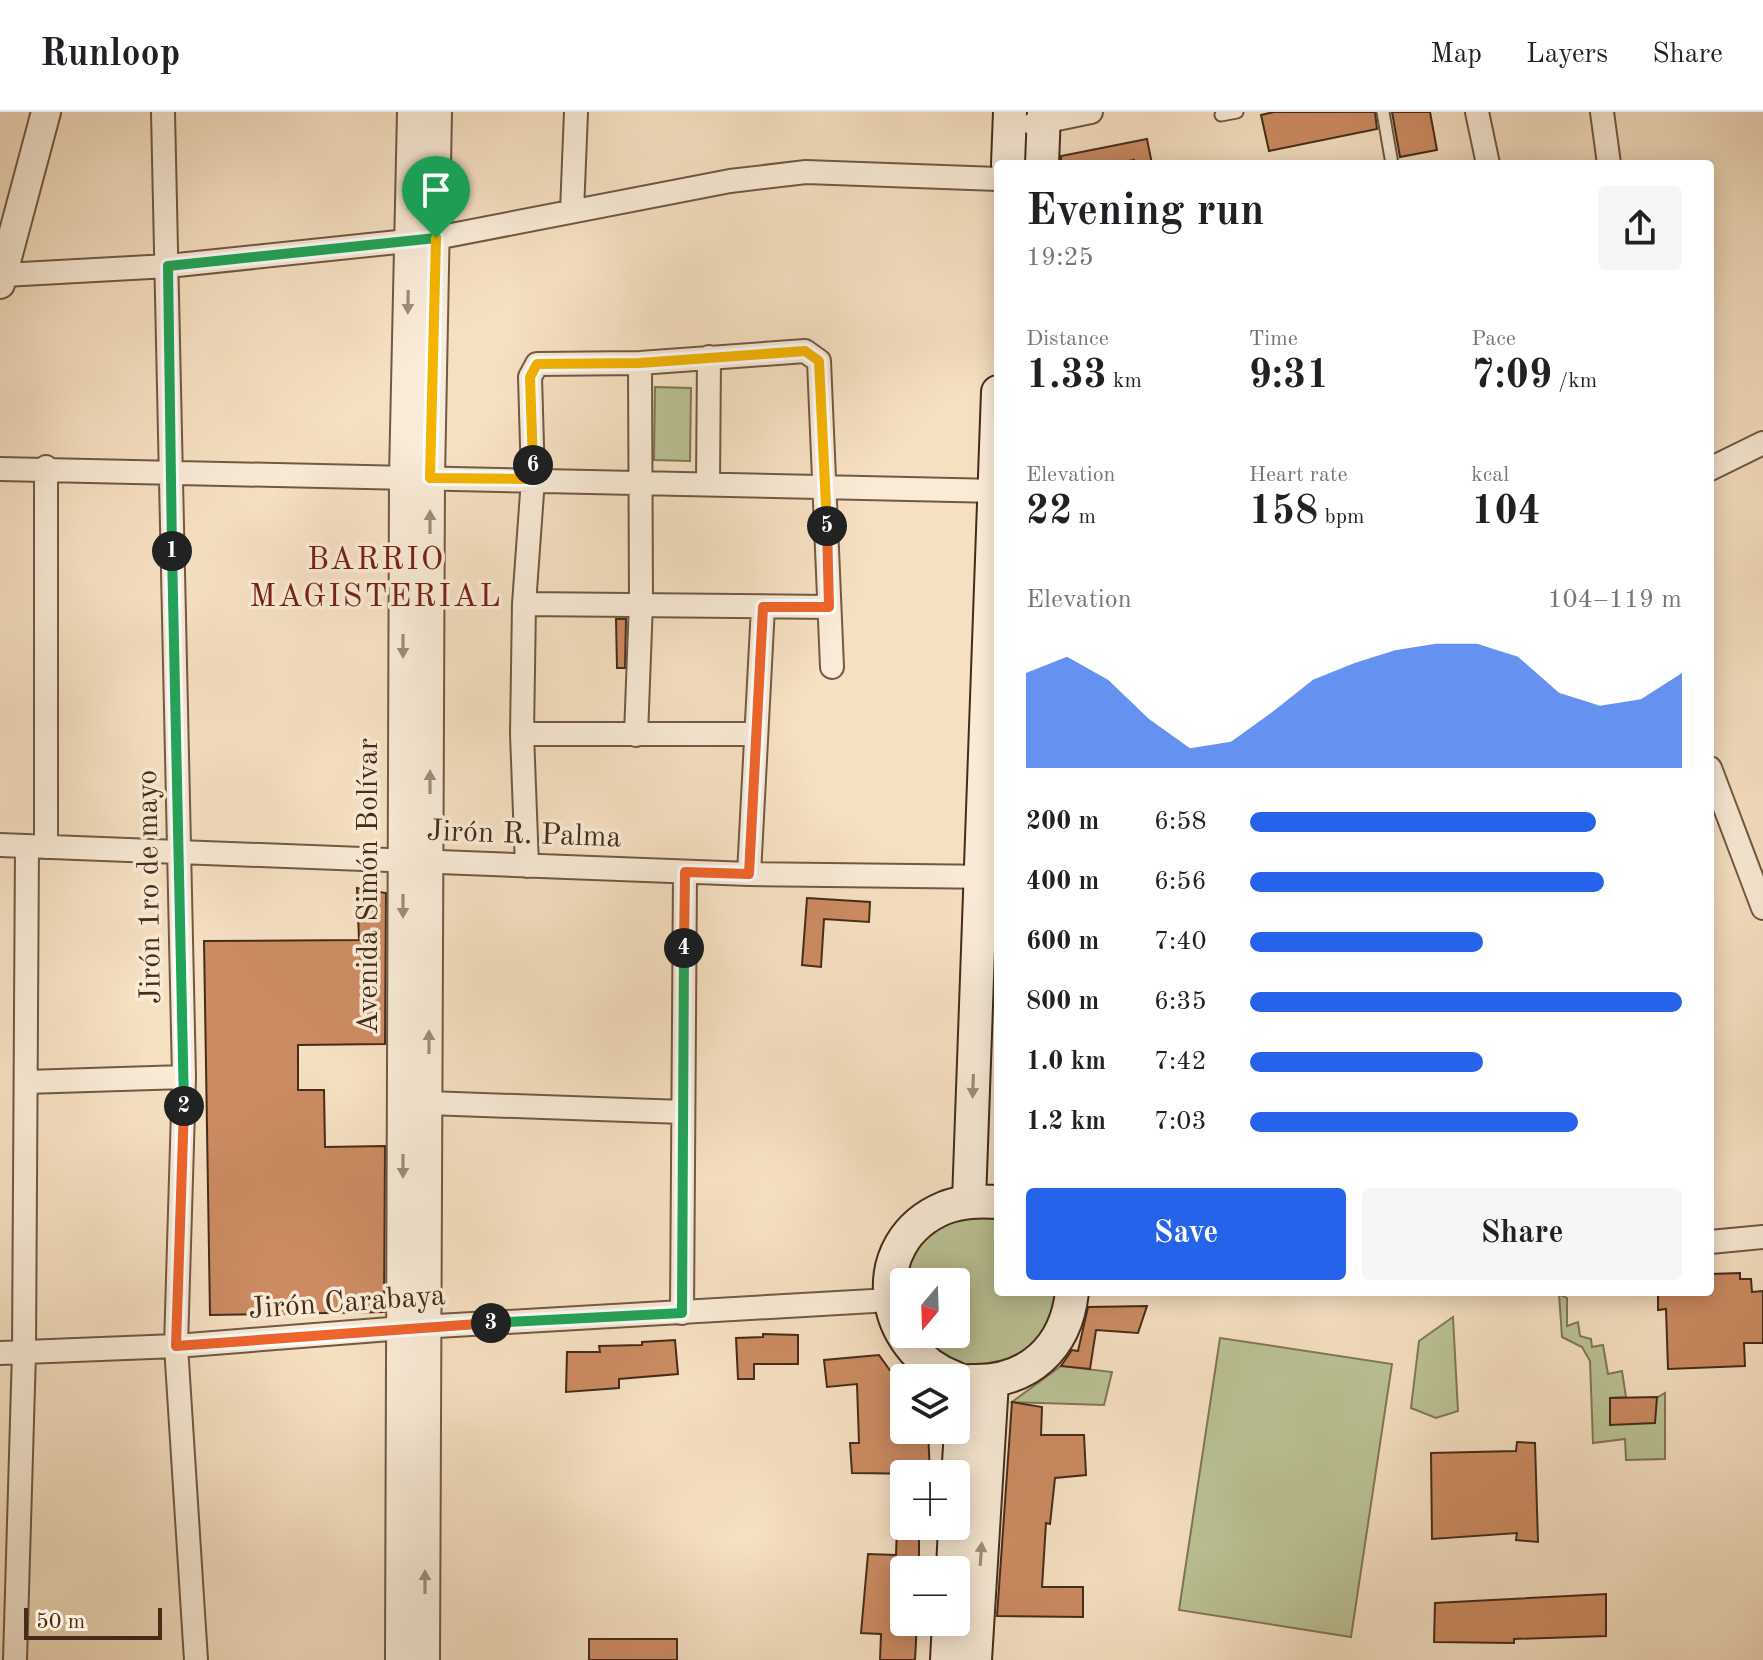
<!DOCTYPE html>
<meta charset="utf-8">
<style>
:root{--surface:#fff;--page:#f6f6f6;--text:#202124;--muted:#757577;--line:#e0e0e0;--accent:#2563eb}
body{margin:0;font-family:"Old Standard TT",serif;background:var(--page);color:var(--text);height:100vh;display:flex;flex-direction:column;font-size:30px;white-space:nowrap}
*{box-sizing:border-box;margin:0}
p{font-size:26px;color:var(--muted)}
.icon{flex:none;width:44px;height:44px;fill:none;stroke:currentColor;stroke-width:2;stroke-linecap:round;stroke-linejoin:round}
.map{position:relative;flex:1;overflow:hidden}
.details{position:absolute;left:994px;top:48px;width:720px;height:1136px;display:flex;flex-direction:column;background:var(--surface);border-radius:8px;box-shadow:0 4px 20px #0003}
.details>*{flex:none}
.needle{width:52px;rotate:199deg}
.controls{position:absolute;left:890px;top:1156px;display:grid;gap:16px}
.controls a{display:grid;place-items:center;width:80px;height:80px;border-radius:8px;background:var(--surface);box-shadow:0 4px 20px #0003;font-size:40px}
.scale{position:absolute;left:24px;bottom:20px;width:138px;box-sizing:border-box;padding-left:8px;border:4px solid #452c19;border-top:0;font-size:22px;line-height:28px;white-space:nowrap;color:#452c19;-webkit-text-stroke:6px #f9ebd7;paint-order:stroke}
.pin{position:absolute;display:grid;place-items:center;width:68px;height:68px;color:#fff;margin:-82px -34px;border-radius:50% 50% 50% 0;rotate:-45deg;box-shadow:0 0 8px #0007}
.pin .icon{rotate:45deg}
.km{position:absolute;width:40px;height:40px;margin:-20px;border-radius:50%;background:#222;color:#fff;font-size:22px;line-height:40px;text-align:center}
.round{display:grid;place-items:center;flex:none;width:84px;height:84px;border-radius:8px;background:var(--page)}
.summary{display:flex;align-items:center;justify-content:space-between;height:136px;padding:0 32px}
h1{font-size:44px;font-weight:600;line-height:60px}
.metrics{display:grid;grid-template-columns:repeat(3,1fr);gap:12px;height:136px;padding:8px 32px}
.metrics div{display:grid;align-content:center}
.metrics b{font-size:40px;font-weight:600}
.metrics small{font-size:22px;font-weight:400}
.metrics p{font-size:22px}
.chart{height:224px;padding:16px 32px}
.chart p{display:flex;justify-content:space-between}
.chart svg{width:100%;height:144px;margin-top:8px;fill:var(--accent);opacity:.7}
.cta{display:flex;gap:16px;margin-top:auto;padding:16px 32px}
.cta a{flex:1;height:92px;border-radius:8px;background:var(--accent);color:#fff;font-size:32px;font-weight:600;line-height:92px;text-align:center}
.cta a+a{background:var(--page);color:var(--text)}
ul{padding:0 32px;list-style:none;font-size:26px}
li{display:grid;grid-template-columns:128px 96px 1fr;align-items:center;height:60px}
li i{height:20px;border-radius:10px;background:var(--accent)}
header{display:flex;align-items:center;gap:48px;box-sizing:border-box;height:112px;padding:0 40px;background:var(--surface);border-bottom:2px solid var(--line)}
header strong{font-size:38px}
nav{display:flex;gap:44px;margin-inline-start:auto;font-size:28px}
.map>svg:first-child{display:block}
</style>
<header>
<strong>Runloop</strong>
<nav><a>Map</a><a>Layers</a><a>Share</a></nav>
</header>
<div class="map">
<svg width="1763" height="1548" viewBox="0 0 1763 1548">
<rect width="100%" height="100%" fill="#f6e0c2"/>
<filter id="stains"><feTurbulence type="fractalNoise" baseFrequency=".0025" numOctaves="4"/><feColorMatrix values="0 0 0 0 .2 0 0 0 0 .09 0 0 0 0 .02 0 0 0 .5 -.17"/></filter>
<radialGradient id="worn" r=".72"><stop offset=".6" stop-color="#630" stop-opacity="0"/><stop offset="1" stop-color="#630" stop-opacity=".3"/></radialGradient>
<path fill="#bbc294" stroke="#807756" stroke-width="2" d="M 655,275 L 691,276 L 690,349 L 654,348 Z
M 998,1100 L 998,1180 L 1061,1180 L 1056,1209 L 1015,1253 L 956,1258 L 910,1222 L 956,1222 L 956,1170 L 904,1170 L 904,1153 L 939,1109 Z
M 1559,1182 L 1567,1186 L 1567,1214 L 1578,1210 L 1580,1224 L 1591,1227 L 1592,1235 L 1603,1233 L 1608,1262 L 1622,1259 L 1626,1285 L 1610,1286 L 1611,1313 L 1665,1281 L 1665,1347 L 1626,1348 L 1625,1327 L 1593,1331 L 1590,1249 L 1582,1235 L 1562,1225 Z
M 1453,1205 L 1458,1299 L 1436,1306 L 1411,1296 L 1419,1229 Z
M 1220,1226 L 1392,1252 L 1351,1525 L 1179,1498 Z
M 1061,1254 L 1112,1260 L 1104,1293 L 1012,1290 Z"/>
<path fill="#cc8b63" stroke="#452c19" stroke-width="2" d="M 1274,0 L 1375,0 L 1377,17 L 1269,39 L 1261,3 Z
M 1392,0 L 1430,0 L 1437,38 L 1400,45 Z
M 1147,27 L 1152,52 L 1134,52 L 1134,48 L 1112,52 L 1061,52 L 1061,44 Z
M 616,507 L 626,507 L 625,556 L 617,556 Z
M 357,776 L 386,781 L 385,932 L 298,933 L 298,978 L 324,978 L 325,1035 L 385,1034 L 384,1200 L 210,1203 L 204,829 L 359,828 Z
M 807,786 L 870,790 L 869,810 L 824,807 L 821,855 L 802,853 Z
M 1740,1161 L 1740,1167 L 1751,1167 L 1752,1180 L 1763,1179 L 1763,1231 L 1744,1231 L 1745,1254 L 1668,1257 L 1666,1197 L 1658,1198 L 1658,1180 L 1710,1180 L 1710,1162 Z
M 1147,1194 L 1138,1221 L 1096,1218 L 1090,1257 L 1061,1254 L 1072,1238 L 1078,1239 L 1088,1195 Z
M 763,1222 L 798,1223 L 798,1252 L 754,1252 L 754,1267 L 738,1267 L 736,1226 L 763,1225 Z
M 675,1228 L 678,1262 L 619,1267 L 619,1276 L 566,1280 L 567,1240 L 600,1240 L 599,1234 L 642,1233 L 642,1230 Z
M 879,1243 L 904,1278 L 904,1318 L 928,1318 L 930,1362 L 852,1361 L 850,1331 L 859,1331 L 857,1272 L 827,1275 L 824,1248 Z
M 1657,1285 L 1655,1311 L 1610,1313 L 1610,1286 Z
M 1012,1290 L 1042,1295 L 1041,1323 L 1084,1323 L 1086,1363 L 1055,1366 L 1050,1412 L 1046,1411 L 1042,1475 L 1083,1475 L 1083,1505 L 997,1504 Z
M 1517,1330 L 1535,1331 L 1538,1430 L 1516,1428 L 1517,1421 L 1432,1427 L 1431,1341 L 1516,1339 Z
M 897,1414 L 919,1414 L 919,1458 L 904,1458 L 904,1510 L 917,1510 L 915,1548 L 880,1548 L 881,1522 L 861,1521 L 868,1442 L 896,1443 Z
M 1606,1482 L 1606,1524 L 1514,1527 L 1514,1531 L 1434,1530 L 1435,1491 Z
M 589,1527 L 677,1527 L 677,1548 L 589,1548 Z"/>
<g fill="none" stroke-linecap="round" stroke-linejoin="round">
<defs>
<path id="service" d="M 1383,0 L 1392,52
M 1221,3 L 1237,0"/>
<path id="minor" d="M 163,0 L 184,965 L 176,1234 L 196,1548
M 1477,0 L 1488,52
M 1602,0 L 1609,52
M 1033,12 L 1091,0
M 572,99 L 576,0
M 4,163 L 168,154 L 436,126 L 730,69 L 806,60 L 998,67
M 0,357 L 998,379
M 1710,357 L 1763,331
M 708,371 L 709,245
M 524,492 L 829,495
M 522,622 L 756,622
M 636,623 L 641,490 L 640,251
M 1710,656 L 1763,796
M 0,733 L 749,762 L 998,765
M 46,735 L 46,355
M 527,754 L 522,622 L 524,492 L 533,367 L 530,265 L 537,252 L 640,251 L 805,239 L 819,249 L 832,555
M 749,762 L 763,495
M 26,970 L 184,965
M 428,991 L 683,1000
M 1710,1130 L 1763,1125
M 682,1201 L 685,760
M 0,1241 L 176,1234 L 403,1216 L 890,1188
M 15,1548 L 24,1240 L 27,734"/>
<path id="tertiary" d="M 0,172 L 46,0
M 400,1548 L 404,365 L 412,0
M 425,1548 L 430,366 L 437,0"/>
<path id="secondary" d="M 1008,52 L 1010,0
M 1042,52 L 1044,0
M 969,1089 L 998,280
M 955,1266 C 878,1238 863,1130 944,1096 C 962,1089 979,1089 998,1090
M 971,1269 C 1028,1271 1066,1236 1072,1180
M 956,1400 L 964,1269
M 953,1458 L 955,1414
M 947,1548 L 949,1510
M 975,1548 L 992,1270"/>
</defs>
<use href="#service" stroke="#715943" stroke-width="15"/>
<use href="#minor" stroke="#715943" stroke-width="26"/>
<use href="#tertiary" stroke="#715943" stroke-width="32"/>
<use href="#secondary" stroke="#452c19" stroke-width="36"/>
<use href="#service" stroke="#f9ebd7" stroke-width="11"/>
<use href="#minor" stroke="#f9ebd7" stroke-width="22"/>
<use href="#tertiary" stroke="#f9ebd7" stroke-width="28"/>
<use href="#secondary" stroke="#f9ebd7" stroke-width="32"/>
</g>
<defs><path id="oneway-solid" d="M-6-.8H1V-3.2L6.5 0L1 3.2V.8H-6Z" transform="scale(2)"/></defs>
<g fill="#9f8c78">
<use href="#oneway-solid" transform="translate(408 190) rotate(91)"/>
<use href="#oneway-solid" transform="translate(430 410) rotate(-90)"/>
<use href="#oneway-solid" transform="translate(403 534) rotate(90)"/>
<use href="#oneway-solid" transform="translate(430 670) rotate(-90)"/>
<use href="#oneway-solid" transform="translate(403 794) rotate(90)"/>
<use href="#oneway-solid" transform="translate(429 930) rotate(-90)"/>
<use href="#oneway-solid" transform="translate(973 974) rotate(92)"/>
<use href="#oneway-solid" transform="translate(403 1054) rotate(90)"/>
<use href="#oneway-solid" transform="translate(981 1442) rotate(-86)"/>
<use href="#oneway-solid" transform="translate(425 1470) rotate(-90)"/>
</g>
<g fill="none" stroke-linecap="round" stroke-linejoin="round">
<defs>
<path id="split-1" d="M 172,439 L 168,154 L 436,126"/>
<path id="split-2" d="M 172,439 L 184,994"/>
<path id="split-3" d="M 184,994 L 176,1234 L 491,1211"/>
<path id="split-4" d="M 491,1211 L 682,1201 L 684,836"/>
<path id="split-5" d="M 684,836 L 685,760 L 749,762 L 763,495 L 829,495 L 827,414"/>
<path id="split-6" d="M 533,353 L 530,265 L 537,252 L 640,251 L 805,239 L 819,249 L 827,414"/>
<path id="split-7" d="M 436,126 L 430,366 L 533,367 L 533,353"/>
</defs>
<use href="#split-1" stroke="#fff" stroke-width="16"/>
<use href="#split-2" stroke="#fff" stroke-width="16"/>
<use href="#split-3" stroke="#fff" stroke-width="16"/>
<use href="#split-4" stroke="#fff" stroke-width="16"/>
<use href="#split-5" stroke="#fff" stroke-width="16"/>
<use href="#split-6" stroke="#fff" stroke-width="16"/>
<use href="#split-7" stroke="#fff" stroke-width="16"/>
<use href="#split-1" stroke="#22a559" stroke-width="10"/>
<use href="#split-2" stroke="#22a559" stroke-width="10"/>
<use href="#split-3" stroke="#f0652b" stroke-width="10"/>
<use href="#split-4" stroke="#22a559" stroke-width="10"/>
<use href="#split-5" stroke="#f0652b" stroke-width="10"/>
<use href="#split-6" stroke="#f5b400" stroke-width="10"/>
<use href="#split-7" stroke="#f5b400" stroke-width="10"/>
</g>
<g text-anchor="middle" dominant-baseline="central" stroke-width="7" stroke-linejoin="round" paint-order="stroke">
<g font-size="30" fill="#452c19" stroke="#f9ebd7">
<text transform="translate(524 723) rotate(2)">Jirón R. Palma</text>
<text transform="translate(369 774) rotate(-90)">Avenida Simón Bolívar</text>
<text transform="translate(150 775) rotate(-91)">Jirón 1ro de mayo</text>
<text transform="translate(347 1191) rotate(-4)">Jirón Carabaya</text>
</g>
<g font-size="32" letter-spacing="2" fill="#7a1f14" stroke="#f9ebd7">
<text x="376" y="449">BARRIO<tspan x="376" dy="37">MAGISTERIAL</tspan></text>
</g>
</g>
<rect width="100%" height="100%" filter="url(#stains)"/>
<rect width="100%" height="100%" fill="url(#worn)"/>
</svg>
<div class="controls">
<a><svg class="needle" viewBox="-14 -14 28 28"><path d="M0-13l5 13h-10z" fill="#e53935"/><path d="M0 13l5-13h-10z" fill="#757577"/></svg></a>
<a><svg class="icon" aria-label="layers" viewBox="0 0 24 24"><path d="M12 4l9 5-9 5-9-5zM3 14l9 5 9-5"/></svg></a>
<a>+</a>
<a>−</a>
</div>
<div class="scale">50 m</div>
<div class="pin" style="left:436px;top:126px;background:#1e9e55"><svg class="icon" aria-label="arrive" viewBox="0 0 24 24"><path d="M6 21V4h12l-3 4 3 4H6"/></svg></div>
<b class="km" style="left:172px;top:439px">1</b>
<b class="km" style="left:184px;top:994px">2</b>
<b class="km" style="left:491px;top:1211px">3</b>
<b class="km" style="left:684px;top:836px">4</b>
<b class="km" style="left:827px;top:414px">5</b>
<b class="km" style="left:533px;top:353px">6</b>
<section class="details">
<div class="summary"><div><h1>Evening run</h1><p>19:25</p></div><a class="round"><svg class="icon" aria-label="share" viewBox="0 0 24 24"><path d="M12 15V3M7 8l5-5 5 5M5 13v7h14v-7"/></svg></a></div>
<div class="metrics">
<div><p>Distance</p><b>1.33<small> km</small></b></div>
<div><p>Time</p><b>9:31</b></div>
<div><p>Pace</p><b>7:09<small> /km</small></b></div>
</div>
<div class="metrics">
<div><p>Elevation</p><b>22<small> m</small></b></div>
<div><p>Heart rate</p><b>158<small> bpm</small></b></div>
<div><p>kcal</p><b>104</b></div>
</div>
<div class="chart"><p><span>Elevation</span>104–119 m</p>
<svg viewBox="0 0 160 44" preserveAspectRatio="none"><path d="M0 44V15L10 10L20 17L30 29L40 38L50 36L60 27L70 17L80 12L90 8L100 6L110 6L120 10L130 21L140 25L150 23L160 15V44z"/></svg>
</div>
<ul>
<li><b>200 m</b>6:58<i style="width:80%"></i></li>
<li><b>400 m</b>6:56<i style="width:82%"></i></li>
<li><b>600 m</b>7:40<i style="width:54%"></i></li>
<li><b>800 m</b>6:35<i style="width:100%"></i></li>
<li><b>1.0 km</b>7:42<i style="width:54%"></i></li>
<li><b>1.2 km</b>7:03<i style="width:76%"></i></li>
</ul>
<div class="cta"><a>Save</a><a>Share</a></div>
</section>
</div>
